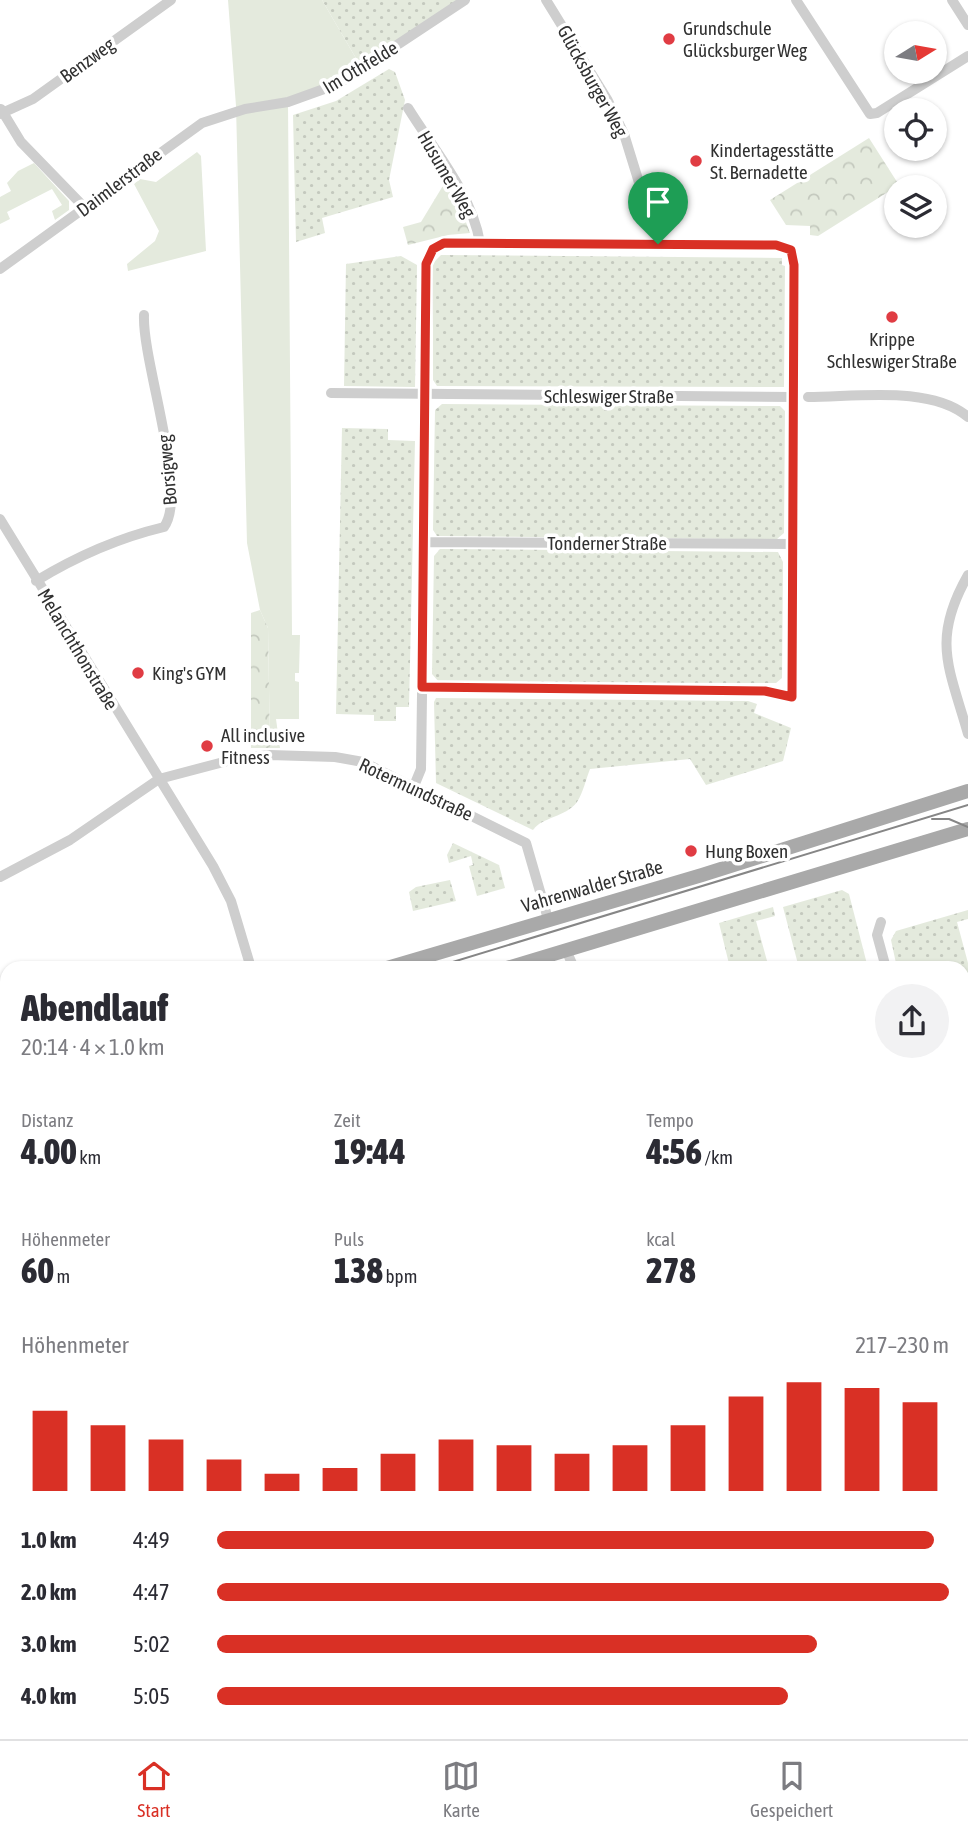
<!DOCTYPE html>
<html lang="de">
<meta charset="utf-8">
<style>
:root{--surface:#fff;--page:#f2f2f3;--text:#2b2b33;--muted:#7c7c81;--line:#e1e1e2;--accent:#d93025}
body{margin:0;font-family:"Asap Condensed",sans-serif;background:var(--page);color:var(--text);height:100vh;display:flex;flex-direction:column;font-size:26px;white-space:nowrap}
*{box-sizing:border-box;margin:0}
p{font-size:23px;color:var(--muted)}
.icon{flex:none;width:38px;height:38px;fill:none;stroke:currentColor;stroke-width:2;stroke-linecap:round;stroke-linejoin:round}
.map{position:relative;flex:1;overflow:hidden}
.drawer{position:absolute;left:0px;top:961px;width:970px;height:779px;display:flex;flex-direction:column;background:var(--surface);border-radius:21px 21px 0 0;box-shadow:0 2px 5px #0004}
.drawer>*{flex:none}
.needle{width:46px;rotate:79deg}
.buttons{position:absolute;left:884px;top:21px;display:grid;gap:14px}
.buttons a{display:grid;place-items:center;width:63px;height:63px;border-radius:50%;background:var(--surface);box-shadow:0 2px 5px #0004;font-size:35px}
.pin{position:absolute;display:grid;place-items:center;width:60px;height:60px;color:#fff;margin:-72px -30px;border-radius:50% 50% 50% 0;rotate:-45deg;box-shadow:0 0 7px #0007}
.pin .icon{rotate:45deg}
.round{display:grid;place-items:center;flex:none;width:74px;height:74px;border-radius:37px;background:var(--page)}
.overview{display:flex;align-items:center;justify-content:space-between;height:119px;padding:0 21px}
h1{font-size:38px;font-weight:800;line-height:52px}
.stats{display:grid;grid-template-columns:repeat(3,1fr);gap:10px;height:119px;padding:7px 21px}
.stats div{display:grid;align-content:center}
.stats b{font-size:35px;font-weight:800}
.stats small{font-size:19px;font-weight:400}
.stats p{font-size:19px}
.chart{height:196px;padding:14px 21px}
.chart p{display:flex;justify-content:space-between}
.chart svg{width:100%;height:126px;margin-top:7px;stroke:var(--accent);stroke-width:6}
ul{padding:0 21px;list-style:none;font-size:23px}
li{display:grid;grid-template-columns:112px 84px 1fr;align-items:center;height:52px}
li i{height:18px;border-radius:9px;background:var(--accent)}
.dock{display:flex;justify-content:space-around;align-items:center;height:98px;border-top:2px solid var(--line);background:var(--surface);font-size:19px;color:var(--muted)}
.dock a{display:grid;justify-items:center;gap:4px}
.dock .active{color:var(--accent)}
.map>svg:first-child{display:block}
</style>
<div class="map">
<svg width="968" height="1739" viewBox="0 0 968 1739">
<defs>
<pattern id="park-crowns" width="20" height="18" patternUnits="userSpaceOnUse" patternTransform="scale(1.75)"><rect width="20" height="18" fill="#e4eadd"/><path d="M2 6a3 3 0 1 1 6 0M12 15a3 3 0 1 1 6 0" fill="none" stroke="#c4c9be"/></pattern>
<pattern id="garden-dots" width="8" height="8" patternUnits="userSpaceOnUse" patternTransform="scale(1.75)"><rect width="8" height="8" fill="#e4eadd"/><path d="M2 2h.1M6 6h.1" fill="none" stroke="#c4c9be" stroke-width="1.8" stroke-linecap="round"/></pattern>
</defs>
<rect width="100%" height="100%" fill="#fff"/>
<path fill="#e4eadd" d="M 228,0 L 322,0 L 357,60 L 353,75 L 288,103 L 292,635 L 300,635 L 299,673 L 295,673 L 295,681 L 299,682 L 299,719 L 276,719 L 280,748 L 270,748 L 268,628 L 260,610 L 247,543 L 236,106 Z
M 197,152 L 201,156 L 206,251 L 128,271 L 127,264 L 155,241 L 159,231 L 134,184 L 140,179 L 156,182 Z
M 34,163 L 69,201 L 69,210 L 55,220 L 52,211 L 62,205 L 52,189 L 7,212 L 10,219 L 0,224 L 0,197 L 11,191 L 7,183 L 18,171 Z"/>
<path fill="url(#park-crowns)" d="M 869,138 L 899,185 L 818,236 L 810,235 L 810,226 L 786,225 L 770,200 Z
M 444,184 L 460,206 L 470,233 L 448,235 L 408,245 L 403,227 L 421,222 Z
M 260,610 L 268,628 L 270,748 L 251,748 L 251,613 Z"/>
<path fill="url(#garden-dots)" d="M 322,0 L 465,0 L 353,75 L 357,60 Z
M 389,69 L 395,72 L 405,100 L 389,180 L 393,197 L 322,218 L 325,233 L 296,242 L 293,115 L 336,101 Z
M 441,255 L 782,258 L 782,265 L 785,266 L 784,387 L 437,386 L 433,380 L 433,263 Z
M 401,256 L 417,265 L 415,387 L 344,386 L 346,264 Z
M 442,404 L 780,406 L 785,411 L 784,533 L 777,539 L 742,539 L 437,536 L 433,530 L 435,410 Z
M 342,428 L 388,429 L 388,440 L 415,441 L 409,707 L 396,707 L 396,721 L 374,721 L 374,715 L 336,714 Z
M 440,549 L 778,552 L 783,562 L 782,678 L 776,683 L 755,683 L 439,682 L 432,674 L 434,556 Z
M 436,698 L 748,701 L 757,704 L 754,713 L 791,728 L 783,761 L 706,785 L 690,759 L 590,769 C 586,779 583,793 577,802 C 566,817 542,817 533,830 L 436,783 L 434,702 Z
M 453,843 L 499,865 L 505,888 L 477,896 L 469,866 L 473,865 L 471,856 L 449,863 L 447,855 Z
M 450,880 L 456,901 L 413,911 L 409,892 L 416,887 Z
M 842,890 L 849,894 L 868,968 L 799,968 L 783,907 Z
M 773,907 L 775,916 L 756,921 L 769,968 L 730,968 L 719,923 Z
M 968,910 L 968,919 L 957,922 L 968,963 L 968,1085 L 963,1086 L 962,968 L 897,968 L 891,940 L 896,931 Z
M 0,1517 L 7,1517 L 7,1624 L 0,1625 Z"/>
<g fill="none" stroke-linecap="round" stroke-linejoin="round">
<path stroke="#cecece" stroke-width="10" d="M 546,0 L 607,99 L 624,134 L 658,244
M 796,0 L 870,114 L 877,113 L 968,56
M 952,0 L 968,25
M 408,108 C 434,150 472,194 480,243
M 1,109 L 21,142 L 85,208
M 0,114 L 33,99 L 171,0
M 0,269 L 202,123 L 245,109 L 288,102 L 338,84 L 465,0
M 331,393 L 793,397
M 808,397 C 856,397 931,385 968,417
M 0,519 L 213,866 L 231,901 L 251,968
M 422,542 L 792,544
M 968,575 C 931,640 949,667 968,734
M 36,581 C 77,556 118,538 164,527 C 189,493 142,362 144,315
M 414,786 L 421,769 L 428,256 L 437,245 L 444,243 L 777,245 L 791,250 L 795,265 L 792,697 L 765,691 L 422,687
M 0,877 L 70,840 L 159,779 L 235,759 L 270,755 L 335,757 L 363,762 L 526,843 L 548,919
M 881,922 L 877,935 L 886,968
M 566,950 L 574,968
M 962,1094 L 968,1092
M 962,1237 L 968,1255
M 962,1285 L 968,1281
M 962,1331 L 968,1333
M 0,1506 L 7,1505
M 0,1668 L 7,1667
M 562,1732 L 563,1739
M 85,1739 L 95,1732"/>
<path stroke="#a9a9a9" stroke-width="14" d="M 387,968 L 702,875 L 968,791
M 507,968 L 968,829
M 0,1062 L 7,1062
M 0,1099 L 7,1098"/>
<path stroke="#868686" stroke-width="2" d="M 932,819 L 949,819 L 968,827
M 433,968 L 968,805
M 0,1086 L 7,1085"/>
</g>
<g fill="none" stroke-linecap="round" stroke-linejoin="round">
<defs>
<path id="route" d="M 444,243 L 776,245 L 791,250 L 794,265 L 792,697 L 765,691 L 422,687 L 426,264 L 433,249 Z"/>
</defs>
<use href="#route" stroke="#fff" stroke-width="14"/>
<use href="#route" stroke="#d93025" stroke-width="9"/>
</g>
<g fill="#e03c43" stroke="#fff" stroke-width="2.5">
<circle cx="669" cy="39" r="7"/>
<circle cx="696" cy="161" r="7"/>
<circle cx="892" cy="317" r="7"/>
<circle cx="138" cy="673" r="7"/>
<circle cx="207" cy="746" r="7"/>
<circle cx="691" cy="851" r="7"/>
</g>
<g text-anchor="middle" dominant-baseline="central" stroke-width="7" stroke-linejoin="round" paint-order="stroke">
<g font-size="19" fill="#313131" stroke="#fff" text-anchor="start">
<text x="683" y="28">Grundschule<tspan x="683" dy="22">Glücksburger Weg</tspan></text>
<text x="710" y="150">Kindertagesstätte<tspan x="710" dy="22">St. Bernadette</tspan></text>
<text x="892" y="339" text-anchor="middle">Krippe<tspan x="892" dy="22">Schleswiger Straße</tspan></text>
<text x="152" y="673">King's GYM</text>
<text x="221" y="735">All inclusive<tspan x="221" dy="22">Fitness</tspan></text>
<text x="705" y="851">Hung Boxen</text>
</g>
<g font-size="19" fill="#313131" stroke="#fff">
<text transform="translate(87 60) rotate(-36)">Benzweg</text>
<text transform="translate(360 67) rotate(-31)">Im Othfelde</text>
<text transform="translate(593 81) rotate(61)">Glücksburger Weg</text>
<text transform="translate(447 174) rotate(60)">Husumer Weg</text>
<text transform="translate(119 182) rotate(-37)">Daimlerstraße</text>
<text x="609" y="396">Schleswiger Straße</text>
<text transform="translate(167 470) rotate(-95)">Borsigweg</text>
<text x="607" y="543">Tonderner Straße</text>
<text transform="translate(78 649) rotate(59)">Melanchthonstraße</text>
<text transform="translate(416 789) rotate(25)">Rotermundstraße</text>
<text transform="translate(592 886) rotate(-16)">Vahrenwalder Straße</text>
</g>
</g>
</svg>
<div class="buttons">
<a><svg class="needle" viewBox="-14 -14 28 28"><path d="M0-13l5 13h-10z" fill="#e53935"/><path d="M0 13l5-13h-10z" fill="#7c7c81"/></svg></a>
<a><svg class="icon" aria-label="locate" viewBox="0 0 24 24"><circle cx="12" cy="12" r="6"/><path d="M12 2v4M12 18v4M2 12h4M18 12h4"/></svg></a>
<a><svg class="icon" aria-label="layers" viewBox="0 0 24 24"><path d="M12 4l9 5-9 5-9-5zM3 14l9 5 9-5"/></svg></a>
</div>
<div class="pin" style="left:658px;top:244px;background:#1e9e55"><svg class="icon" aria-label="arrive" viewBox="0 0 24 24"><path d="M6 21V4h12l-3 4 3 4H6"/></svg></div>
<section class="drawer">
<div class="overview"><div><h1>Abendlauf</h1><p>20:14 · 4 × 1.0 km</p></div><a class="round"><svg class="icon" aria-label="share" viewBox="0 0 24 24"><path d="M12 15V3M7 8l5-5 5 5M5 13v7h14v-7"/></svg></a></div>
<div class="stats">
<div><p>Distanz</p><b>4.00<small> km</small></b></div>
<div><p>Zeit</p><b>19:44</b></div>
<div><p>Tempo</p><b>4:56<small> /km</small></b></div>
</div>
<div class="stats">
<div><p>Höhenmeter</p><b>60<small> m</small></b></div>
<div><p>Puls</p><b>138<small> bpm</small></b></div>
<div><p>kcal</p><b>278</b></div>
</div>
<div class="chart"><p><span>Höhenmeter</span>217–230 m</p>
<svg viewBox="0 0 160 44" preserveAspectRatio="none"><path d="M5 44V16M15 44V21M25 44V26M35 44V33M45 44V38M55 44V36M65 44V31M75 44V26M85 44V28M95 44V31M105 44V28M115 44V21M125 44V11M135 44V6M145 44V8M155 44V13"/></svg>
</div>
<ul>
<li><b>1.0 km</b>4:49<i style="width:98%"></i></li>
<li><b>2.0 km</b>4:47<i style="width:100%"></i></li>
<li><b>3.0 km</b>5:02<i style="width:82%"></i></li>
<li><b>4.0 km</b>5:05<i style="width:78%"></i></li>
</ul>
</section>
</div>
<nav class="dock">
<a class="active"><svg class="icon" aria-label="home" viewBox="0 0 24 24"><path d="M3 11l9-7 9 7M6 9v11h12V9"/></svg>Start</a>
<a><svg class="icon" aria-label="map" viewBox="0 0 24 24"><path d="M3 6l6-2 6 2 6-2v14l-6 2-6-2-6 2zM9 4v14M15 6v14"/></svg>Karte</a>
<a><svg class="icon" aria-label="saved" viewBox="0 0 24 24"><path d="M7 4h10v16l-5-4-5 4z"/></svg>Gespeichert</a>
</nav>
